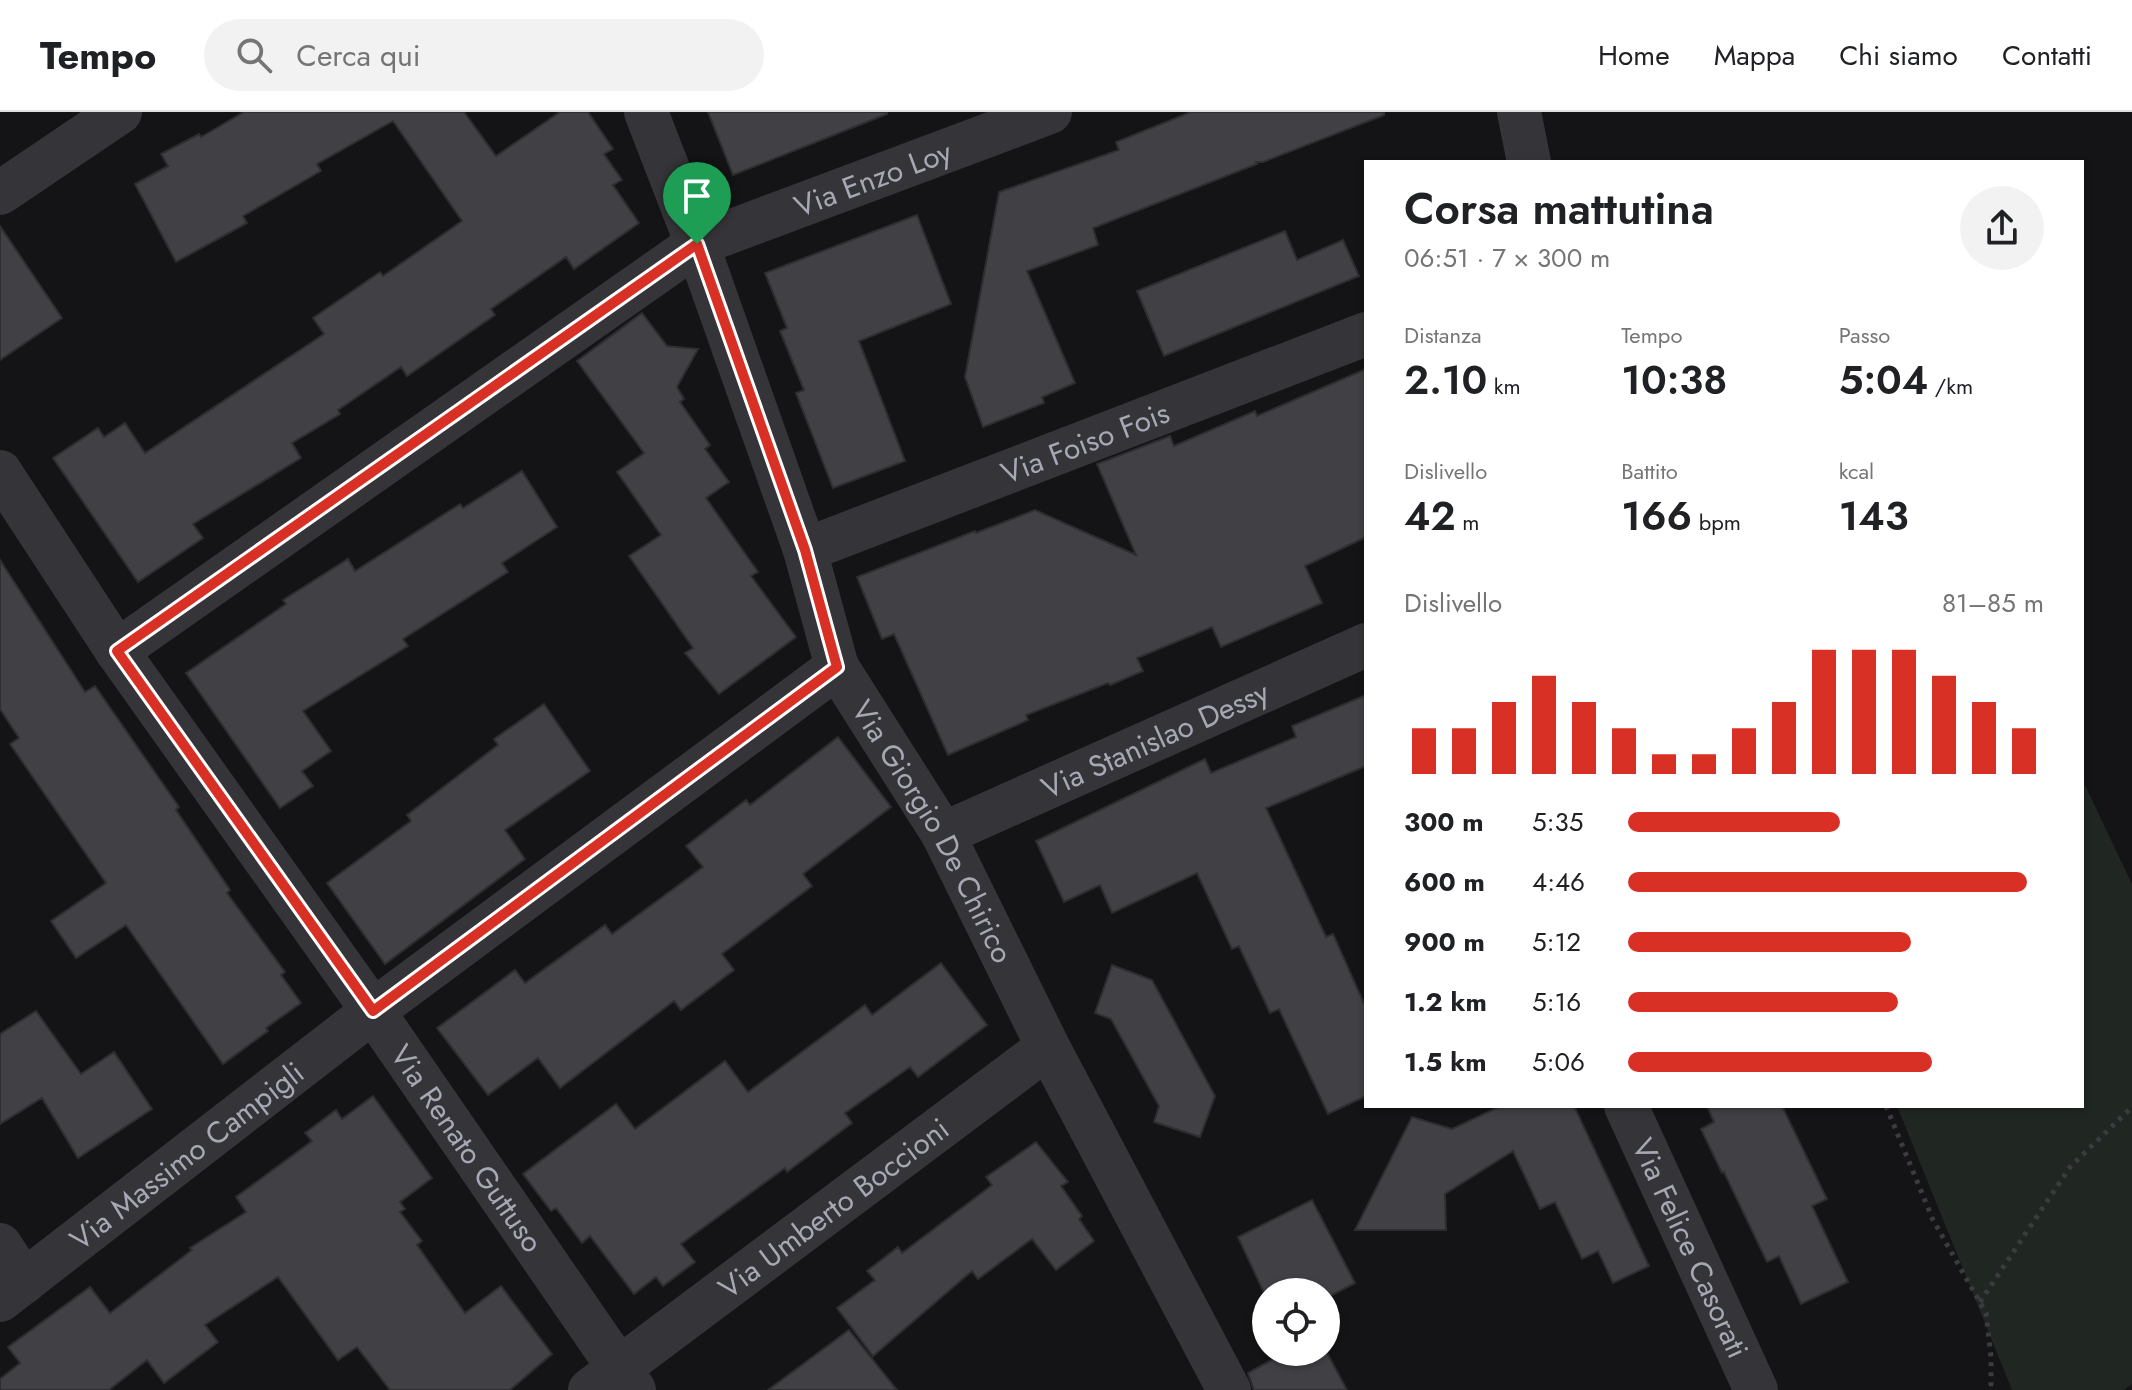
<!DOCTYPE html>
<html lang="it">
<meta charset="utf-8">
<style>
:root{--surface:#fff;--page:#f2f2f2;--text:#202124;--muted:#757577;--line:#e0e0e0;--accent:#d93025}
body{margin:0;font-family:Jost,sans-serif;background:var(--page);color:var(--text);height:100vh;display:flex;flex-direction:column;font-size:30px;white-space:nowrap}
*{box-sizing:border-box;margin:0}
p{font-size:26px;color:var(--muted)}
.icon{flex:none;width:44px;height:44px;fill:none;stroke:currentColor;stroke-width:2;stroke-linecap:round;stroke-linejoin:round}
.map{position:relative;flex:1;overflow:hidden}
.panel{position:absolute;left:1364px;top:48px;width:720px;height:948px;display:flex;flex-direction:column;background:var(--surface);border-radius:0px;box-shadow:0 2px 6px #0004}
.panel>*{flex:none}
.fabs{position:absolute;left:1252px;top:1166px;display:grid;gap:16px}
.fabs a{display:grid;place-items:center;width:88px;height:88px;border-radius:50%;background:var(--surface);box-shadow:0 2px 6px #0004;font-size:40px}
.pin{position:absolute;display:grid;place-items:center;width:68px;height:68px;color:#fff;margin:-82px -34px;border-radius:50% 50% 50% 0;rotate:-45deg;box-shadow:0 0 8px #0007}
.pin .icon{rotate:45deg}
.round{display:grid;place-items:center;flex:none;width:84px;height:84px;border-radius:42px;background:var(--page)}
.headline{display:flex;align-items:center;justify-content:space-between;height:136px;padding:0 40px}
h1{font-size:44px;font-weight:600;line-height:60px}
.stats{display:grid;grid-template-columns:repeat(3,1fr);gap:12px;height:136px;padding:8px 40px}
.stats div{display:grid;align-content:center}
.stats b{font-size:40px;font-weight:600}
.stats small{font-size:22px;font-weight:400}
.stats p{font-size:22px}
.chart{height:224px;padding:16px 40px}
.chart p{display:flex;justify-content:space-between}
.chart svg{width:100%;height:144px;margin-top:8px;stroke:var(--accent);stroke-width:6}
ul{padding:0 40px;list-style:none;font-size:26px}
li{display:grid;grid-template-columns:128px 96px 1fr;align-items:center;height:60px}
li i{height:20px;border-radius:10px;background:var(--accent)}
header{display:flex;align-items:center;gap:48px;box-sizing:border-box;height:112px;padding:0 40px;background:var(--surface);border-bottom:2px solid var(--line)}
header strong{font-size:38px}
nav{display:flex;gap:44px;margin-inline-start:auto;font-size:28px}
.search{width:560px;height:72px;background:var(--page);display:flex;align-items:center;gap:20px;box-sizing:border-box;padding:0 28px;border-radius:44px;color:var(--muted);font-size:30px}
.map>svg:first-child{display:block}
</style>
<header>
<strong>Tempo</strong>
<div class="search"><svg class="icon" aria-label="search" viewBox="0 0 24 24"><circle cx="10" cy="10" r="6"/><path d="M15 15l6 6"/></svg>Cerca qui</div>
<nav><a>Home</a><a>Mappa</a><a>Chi siamo</a><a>Contatti</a></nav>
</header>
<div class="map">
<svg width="2132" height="1278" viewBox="0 0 2132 1278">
<rect width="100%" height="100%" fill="#141315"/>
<path fill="#202722" d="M 2082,667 L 2132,772 L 2132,1272 L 2124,1278 L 2012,1278 L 1897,994 L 2082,994 Z"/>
<path fill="#404045" stroke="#2e2e31" stroke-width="2" d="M 244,0 L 464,0 L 496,44 L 560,0 L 588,0 L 613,37 L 604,42 L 622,68 L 613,73 L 639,111 L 574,157 L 566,145 L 491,197 L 495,203 L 407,264 L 401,255 L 338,298 L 340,302 L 292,331 L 301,346 L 193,412 L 203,426 L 138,470 L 53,346 L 98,316 L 104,325 L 125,311 L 145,341 L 324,222 L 313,206 L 380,160 L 383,164 L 462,109 L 393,9 L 317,52 L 321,59 L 243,104 L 247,111 L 176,150 L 135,72 L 168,54 L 161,42 L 199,22 L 201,25 Z
M 708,0 L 887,0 L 887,2 L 733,63 Z
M 1191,0 L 1384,0 L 1384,3 L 1263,50 L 1256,50 L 1257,52 L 1093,116 L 1098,133 L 1027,159 L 1075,271 L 1042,285 L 1044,291 L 983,315 L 965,265 L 999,80 L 1119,38 L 1116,30 Z
M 917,103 L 951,192 L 859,229 L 905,349 L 833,376 L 796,281 L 804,278 L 780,219 L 787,216 L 765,161 Z
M 0,114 L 62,206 L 0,248 Z
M 1285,119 L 1297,148 L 1343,128 L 1359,164 L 1164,244 L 1137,179 Z
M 642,201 L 667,234 L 698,237 L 677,275 L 684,287 L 680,290 L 710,333 L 705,337 L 729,370 L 706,386 L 758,460 L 751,464 L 796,525 L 719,582 L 685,541 L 693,536 L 629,444 L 661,423 L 617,360 L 644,341 L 577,249 Z
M 1366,257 L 1366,425 L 1305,454 L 1322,491 L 1221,535 L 1212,515 L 1137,546 L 1143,559 L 1110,573 L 1108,571 L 1026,603 L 1028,608 L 948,643 L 894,522 L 882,527 L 857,465 L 975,419 L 976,421 L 1035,398 L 1136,443 L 1097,352 L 1170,324 L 1174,334 L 1255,299 L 1257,304 Z
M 522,359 L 557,415 L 502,451 L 508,460 L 403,527 L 408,534 L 303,599 L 331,639 L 302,659 L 313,674 L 280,696 L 186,561 L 286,492 L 283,488 L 348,447 L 355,459 L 460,392 L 463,396 Z
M 0,448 L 85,580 L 95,574 L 179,695 L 176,698 L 230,778 L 227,781 L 285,860 L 281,863 L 301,891 L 266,916 L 268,919 L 223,952 L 126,813 L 76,846 L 51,809 L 106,771 L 10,632 L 19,626 L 0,597 Z
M 1366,583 L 1366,654 L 1266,696 L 1326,825 L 1333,822 L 1366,896 L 1366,984 L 1328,1002 L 1279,897 L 1270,901 L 1239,834 L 1232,837 L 1197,761 L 1112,801 L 1100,773 L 1064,790 L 1036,729 L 1205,647 L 1211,661 L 1296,625 L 1292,614 Z
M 544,592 L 590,659 L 505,718 L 525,747 L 385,852 L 327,771 L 411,709 L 407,703 L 498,633 L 494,627 Z
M 838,625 L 891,695 L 803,762 L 812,774 L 722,842 L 734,858 L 681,898 L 674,889 L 560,976 L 538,946 L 488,983 L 437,916 L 515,858 L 525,871 L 605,813 L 612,822 L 703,755 L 686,734 L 746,688 L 750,693 Z
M 941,851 L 987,913 L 918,965 L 910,955 L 845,1001 L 852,1011 L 787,1060 L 785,1056 L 681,1132 L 695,1150 L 663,1174 L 656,1165 L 634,1182 L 590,1124 L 582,1131 L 556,1096 L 551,1099 L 523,1062 L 616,992 L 635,1017 L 725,949 L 748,980 L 865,893 L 872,903 Z
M 1112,853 L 1152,868 L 1215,984 L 1200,1025 L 1154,1010 L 1159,994 L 1111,907 L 1095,901 Z
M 36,899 L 81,962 L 114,940 L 152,997 L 78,1046 L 42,986 L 0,1012 L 0,922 Z
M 373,984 L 432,1066 L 400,1090 L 405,1097 L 400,1100 L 422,1129 L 417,1133 L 465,1201 L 501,1174 L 552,1242 L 510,1278 L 390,1278 L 357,1235 L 338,1248 L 278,1165 L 205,1213 L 218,1230 L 164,1271 L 147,1248 L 109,1278 L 0,1278 L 0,1267 L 20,1251 L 8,1235 L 90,1175 L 110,1201 L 192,1138 L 190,1136 L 246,1100 L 236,1085 L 312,1029 L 305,1021 L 336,998 L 342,1007 Z
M 1501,994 L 1574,994 L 1649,1154 L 1613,1171 L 1598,1139 L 1582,1147 L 1555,1090 L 1540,1097 L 1513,1039 L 1445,1082 L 1446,1118 L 1355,1118 L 1412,1005 L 1452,1017 Z
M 1707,994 L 1782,994 L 1827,1087 L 1812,1094 L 1848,1170 L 1801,1192 L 1779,1144 L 1767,1150 L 1724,1060 L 1722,1061 L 1701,1017 L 1714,1010 Z
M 1036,1030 L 1068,1070 L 1061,1074 L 1082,1104 L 1079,1107 L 1094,1129 L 1056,1158 L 1032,1127 L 978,1167 L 972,1159 L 873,1244 L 837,1196 L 875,1168 L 867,1159 L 898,1135 L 902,1141 L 992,1073 L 986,1065 Z
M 1312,1088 L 1355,1171 L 1326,1186 L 1326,1180 L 1266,1180 L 1266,1185 L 1238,1125 Z
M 849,1218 L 897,1278 L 768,1278 Z
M 1326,1239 L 1347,1278 L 1254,1278 L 1248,1261 L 1286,1240 Z"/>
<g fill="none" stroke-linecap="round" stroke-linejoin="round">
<path stroke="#3b3b40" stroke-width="5" stroke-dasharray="4 6" stroke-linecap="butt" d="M 1886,994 L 1933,1108 L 1986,1201 L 1991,1245 L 1991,1278
M 1980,1190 L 2070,1055 L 2132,995"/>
<g stroke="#353539" stroke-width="44">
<path id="s1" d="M 646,0 L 697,132 L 805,438 L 837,555 L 943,722 L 1048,935 L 1229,1278"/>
<path d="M 1519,0 L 1529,50"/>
<path d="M 0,81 L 120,0"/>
<path id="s2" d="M 0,360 L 117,539 L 373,899 L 634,1278"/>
<path id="s3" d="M 805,438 L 1366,222"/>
<path id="s4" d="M 117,539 L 697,132 L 1050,0"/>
<path id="s5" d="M 943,722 L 1366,533"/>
<path id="s6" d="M 1626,994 L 1756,1278"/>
<path d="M 0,1133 L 24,1170"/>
<path id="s7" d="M 0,1188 L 373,899 L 837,555"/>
<path id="s8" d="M 590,1278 L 1048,935"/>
</g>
</g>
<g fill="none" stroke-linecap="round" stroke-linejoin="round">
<defs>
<path id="route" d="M 697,132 L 805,438 L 837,555 L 373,899 L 117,539 Z"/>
</defs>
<use href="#route" stroke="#fff" stroke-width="16"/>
<use href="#route" stroke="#d93025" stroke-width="10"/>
</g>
<g text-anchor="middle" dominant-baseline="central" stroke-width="6" stroke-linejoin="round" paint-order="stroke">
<g font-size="30" fill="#a6a8b4" stroke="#0f0e10">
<text stroke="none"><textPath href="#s4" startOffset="896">Via Enzo Loy</textPath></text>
<text stroke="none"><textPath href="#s3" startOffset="300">Via Foiso Fois</textPath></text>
<text stroke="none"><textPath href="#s5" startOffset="232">Via Stanislao Dessy</textPath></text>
<text stroke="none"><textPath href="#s1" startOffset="778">Via Giorgio De Chirico</textPath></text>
<text stroke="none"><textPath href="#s2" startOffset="822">Via Renato Guttuso</textPath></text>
<text stroke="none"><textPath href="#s7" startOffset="236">Via Massimo Campigli</textPath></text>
<text stroke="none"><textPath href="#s8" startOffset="304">Via Umberto Boccioni</textPath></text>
<text stroke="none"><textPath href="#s6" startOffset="156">Via Felice Casorati</textPath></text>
</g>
</g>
</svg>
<div class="fabs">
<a><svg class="icon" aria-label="locate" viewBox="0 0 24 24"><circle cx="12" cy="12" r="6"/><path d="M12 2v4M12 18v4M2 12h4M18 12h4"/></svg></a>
</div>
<div class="pin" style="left:697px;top:132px;background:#1e9e55"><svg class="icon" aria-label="arrive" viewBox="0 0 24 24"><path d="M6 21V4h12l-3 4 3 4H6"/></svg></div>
<section class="panel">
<div class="headline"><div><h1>Corsa mattutina</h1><p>06:51 · 7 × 300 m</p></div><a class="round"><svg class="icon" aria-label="share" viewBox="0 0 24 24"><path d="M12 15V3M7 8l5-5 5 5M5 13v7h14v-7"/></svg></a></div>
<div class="stats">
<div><p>Distanza</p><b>2.10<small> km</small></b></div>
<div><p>Tempo</p><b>10:38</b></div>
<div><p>Passo</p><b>5:04<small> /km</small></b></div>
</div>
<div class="stats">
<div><p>Dislivello</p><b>42<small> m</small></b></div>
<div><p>Battito</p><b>166<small> bpm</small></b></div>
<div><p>kcal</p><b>143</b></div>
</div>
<div class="chart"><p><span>Dislivello</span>81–85 m</p>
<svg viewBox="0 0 160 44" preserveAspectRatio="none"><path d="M5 44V30M15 44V30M25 44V22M35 44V14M45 44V22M55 44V30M65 44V38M75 44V38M85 44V30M95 44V22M105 44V6M115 44V6M125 44V6M135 44V14M145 44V22M155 44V30"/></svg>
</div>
<ul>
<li><b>300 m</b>5:35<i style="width:51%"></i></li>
<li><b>600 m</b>4:46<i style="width:96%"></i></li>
<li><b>900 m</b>5:12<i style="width:68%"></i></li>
<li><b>1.2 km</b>5:16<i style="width:65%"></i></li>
<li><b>1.5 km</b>5:06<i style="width:73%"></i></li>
</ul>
</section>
</div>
